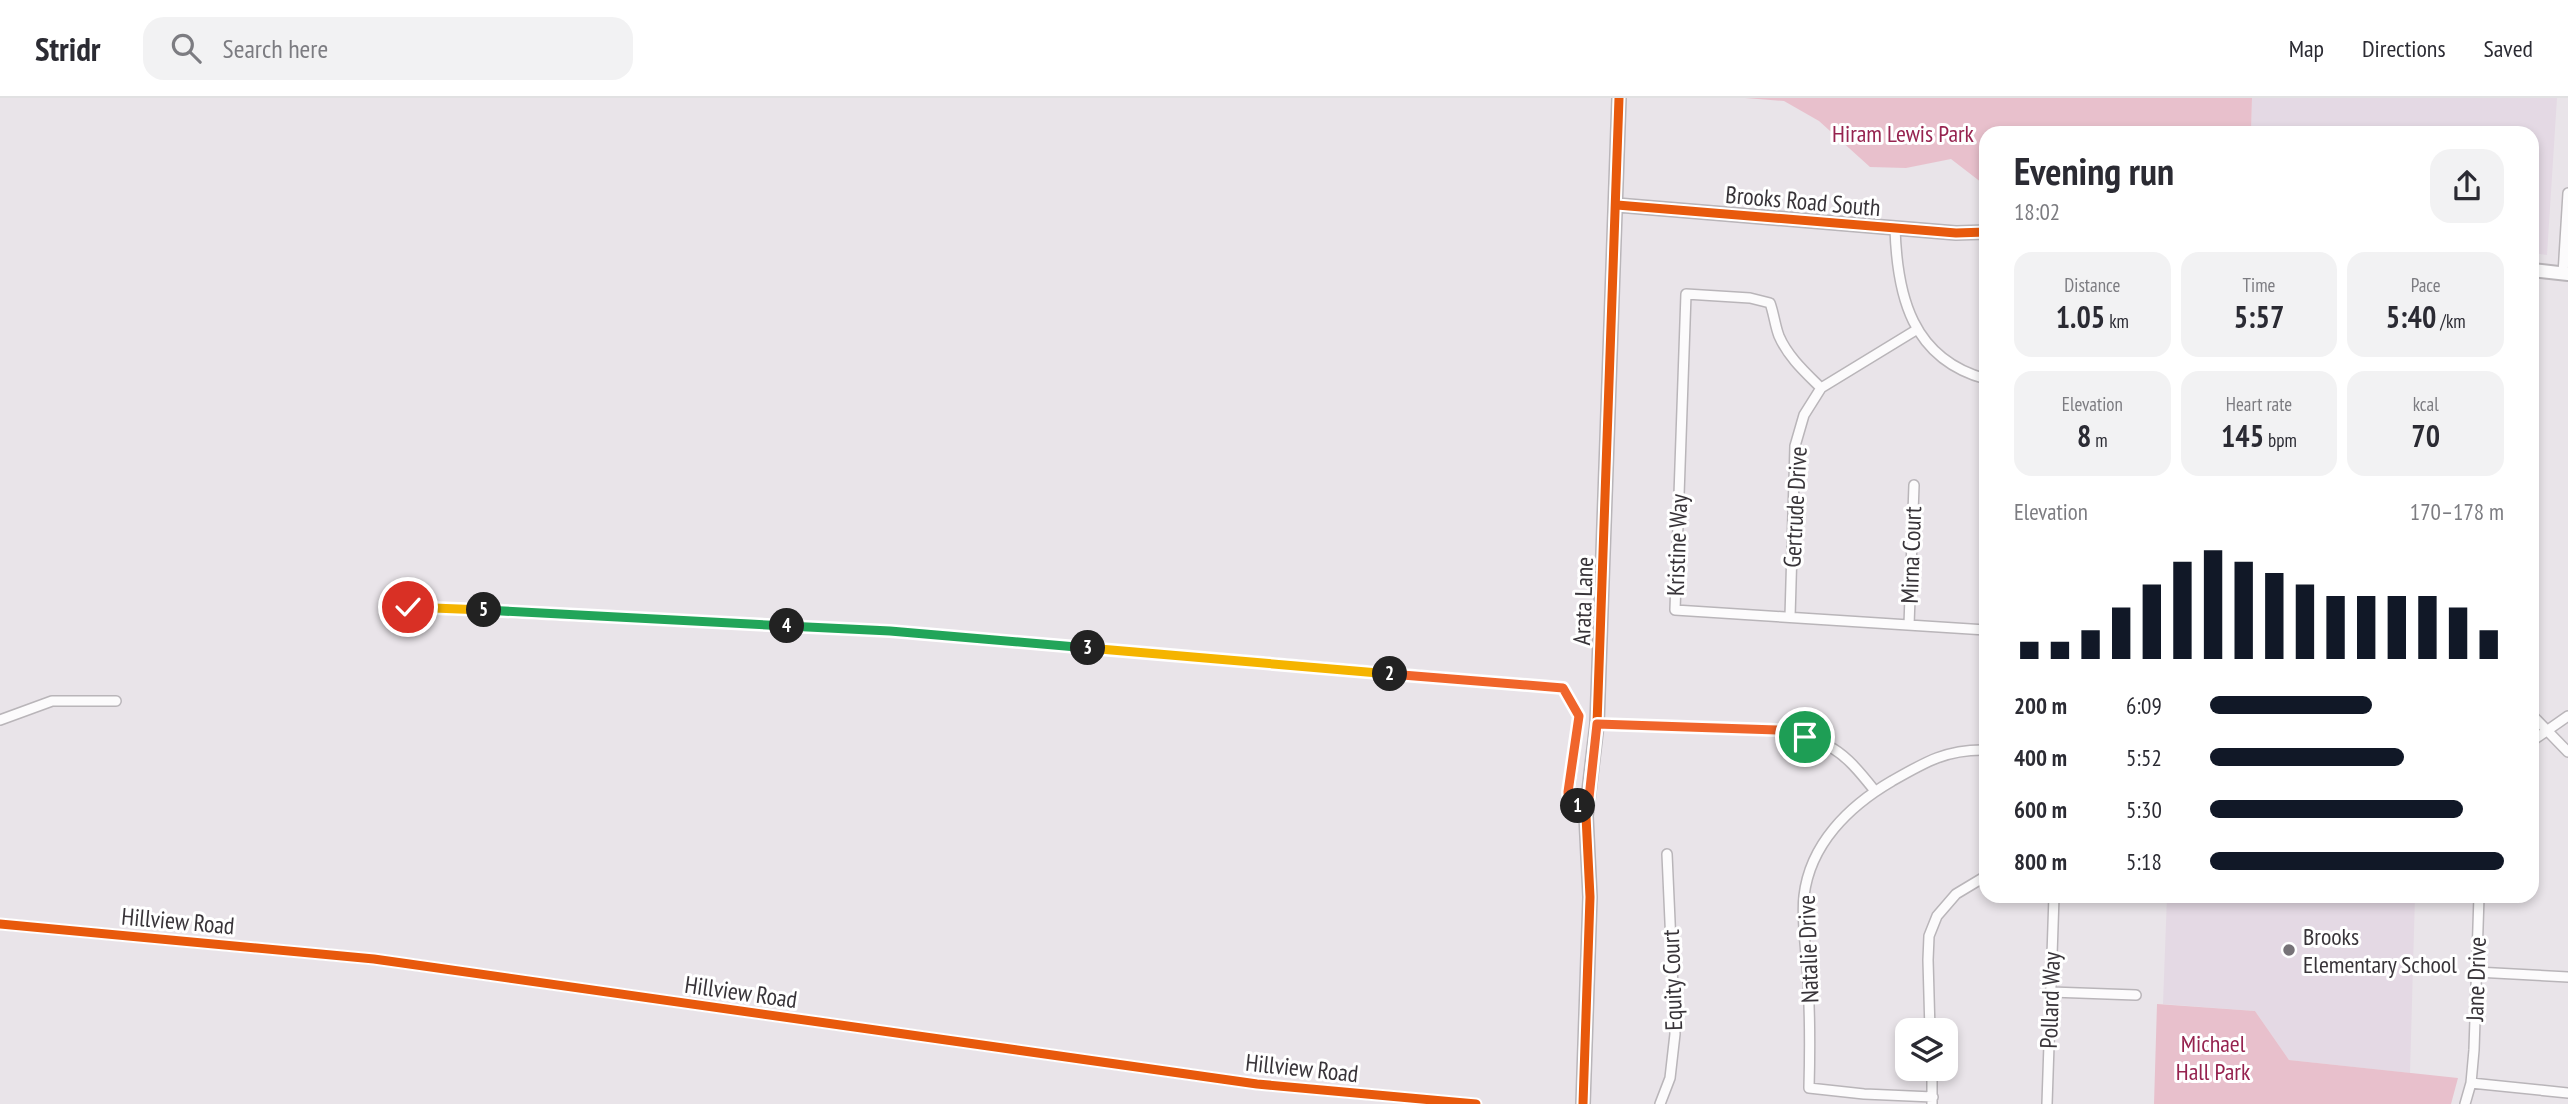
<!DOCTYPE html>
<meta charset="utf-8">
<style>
:root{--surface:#fff;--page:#f2f2f3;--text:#2b2b33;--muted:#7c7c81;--line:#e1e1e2;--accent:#111827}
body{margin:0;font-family:"PT Sans Narrow",sans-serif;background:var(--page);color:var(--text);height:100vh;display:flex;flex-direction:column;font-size:26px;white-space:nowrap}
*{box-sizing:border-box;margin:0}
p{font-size:23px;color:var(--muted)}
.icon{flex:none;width:38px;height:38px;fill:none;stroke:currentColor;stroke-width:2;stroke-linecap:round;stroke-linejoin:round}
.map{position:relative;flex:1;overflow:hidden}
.panel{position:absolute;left:1979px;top:28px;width:560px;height:777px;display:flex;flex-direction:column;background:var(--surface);border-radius:21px;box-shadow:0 4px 10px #0003}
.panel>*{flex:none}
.buttons{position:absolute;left:1895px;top:920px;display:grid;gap:14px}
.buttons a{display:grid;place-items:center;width:63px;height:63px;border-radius:14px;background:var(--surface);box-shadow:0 4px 10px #0003;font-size:35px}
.pin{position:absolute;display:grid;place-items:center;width:60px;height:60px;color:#fff;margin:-30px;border:4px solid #fff;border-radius:50%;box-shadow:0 2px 7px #0007}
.km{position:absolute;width:35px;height:35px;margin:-18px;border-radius:50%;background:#222;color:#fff;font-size:19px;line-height:35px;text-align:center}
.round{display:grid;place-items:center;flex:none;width:74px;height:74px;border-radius:21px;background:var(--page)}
.head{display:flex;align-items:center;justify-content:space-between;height:119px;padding:0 35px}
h1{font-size:38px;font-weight:800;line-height:52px}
.stats{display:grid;grid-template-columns:repeat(3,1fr);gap:10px;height:119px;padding:7px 35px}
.stats div{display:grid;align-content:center;border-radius:18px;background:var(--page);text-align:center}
.stats b{font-size:30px;font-weight:800}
.stats small{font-size:19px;font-weight:400}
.stats p{font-size:19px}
.chart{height:196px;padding:14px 35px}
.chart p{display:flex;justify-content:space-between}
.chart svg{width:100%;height:126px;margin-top:7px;stroke:var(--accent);stroke-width:6}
ul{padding:0 35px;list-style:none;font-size:23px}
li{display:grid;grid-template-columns:112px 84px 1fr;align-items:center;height:52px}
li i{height:18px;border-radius:9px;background:var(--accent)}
header{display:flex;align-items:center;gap:42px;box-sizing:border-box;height:98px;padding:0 35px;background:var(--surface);border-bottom:2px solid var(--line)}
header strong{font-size:33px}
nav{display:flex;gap:38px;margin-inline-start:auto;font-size:24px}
.search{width:490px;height:63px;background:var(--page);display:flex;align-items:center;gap:18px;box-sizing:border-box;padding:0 24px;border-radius:21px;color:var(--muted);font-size:26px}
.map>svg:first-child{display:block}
</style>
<header>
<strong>Stridr</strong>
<div class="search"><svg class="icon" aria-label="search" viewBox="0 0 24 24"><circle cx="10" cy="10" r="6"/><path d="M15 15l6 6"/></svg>Search here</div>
<nav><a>Map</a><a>Directions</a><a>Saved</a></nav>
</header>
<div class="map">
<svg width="2568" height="1006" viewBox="0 0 2568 1006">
<rect width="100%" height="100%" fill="#e9e4e9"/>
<path fill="#e4d9e4" d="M 2252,0 L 2557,0 L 2547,157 L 2532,155 L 2532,35 L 2251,35 Z
M 2167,798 L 2415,798 L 2410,975 L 2289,962 L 2255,913 L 2163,906 Z"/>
<path fill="#e8c0cc" d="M 1745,0 L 2252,0 L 2251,35 L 1986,35 L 1986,88 L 1951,61 L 1906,70 L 1870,69 L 1819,23 L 1784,3 Z
M 2157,906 L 2255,913 L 2289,962 L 2458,980 L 2451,1006 L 2154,1006 Z"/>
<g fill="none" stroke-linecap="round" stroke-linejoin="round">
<defs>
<path id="street" d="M 1895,130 C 1897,198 1912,261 1986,281
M 2563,176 L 2568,95
M 1821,290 C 1806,275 1788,259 1779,238 C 1775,228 1774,216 1770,205 L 1750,200 L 1686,196 L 1675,512 L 1986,532
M 408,509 L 890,533 L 1563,590 L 1579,618 L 1568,702 L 1571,706 L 1588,709
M 1790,519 L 1795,348 L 1804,317 L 1821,290 L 1916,232
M 1909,527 L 1914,387
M 2532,617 L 2568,654
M 0,622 L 52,603 L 116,603
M 1597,626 L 1777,632 C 1832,645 1840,649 1875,693
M 2532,643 L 2568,618
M 0,826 L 374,861 L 1257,986 L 1476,1006
M 2476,874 L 2568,879
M 2051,894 L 2136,897
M 1930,933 L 1928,862 L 1929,838 L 1937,818 L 1956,796 L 1986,778
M 1932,971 L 1932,1006
M 2471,985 L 2568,995
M 1933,999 L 1864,996 L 1809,990 C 1810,954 1810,919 1808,883 C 1807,857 1801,823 1804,798 C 1810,746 1849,708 1892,683 C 1925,664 1947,651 1986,652
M 1660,1006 L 1670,980 L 1675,936 L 1667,756
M 2047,1006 L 2054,798
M 2465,1006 L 2471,985 L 2474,952 L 2479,798"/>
<path id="secondary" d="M 1617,107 L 1956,135 L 1986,134
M 2532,172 L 2568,176
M 1583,1006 L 1590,799 L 1586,718 L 1597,626 L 1619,0"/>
</defs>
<use href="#street" stroke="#b9b5b9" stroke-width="12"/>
<use href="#secondary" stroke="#b9b5b9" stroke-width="16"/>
<use href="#street" stroke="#fcfbfc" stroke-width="9"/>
<use href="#secondary" stroke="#fcfbfc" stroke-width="12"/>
<defs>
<path id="cycleway" d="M 1617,107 L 1956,135 L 1986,134
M 0,826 L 374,861 L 1257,986 L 1476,1006
M 1583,1006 L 1590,799 L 1586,718 L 1597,626 L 1619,0"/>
</defs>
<use href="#cycleway" stroke="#fff" stroke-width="13"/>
<use href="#cycleway" stroke="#e8590c" stroke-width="9"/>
</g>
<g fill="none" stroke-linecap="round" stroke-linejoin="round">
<defs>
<path id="split-1" d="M 1578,708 L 1588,709 L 1597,626 L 1777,632 L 1805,639"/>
<path id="split-2" d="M 1390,576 L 1563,590 L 1579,618 L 1568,694 C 1568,702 1570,706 1578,708"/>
<path id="split-3" d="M 1088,550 L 1390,576"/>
<path id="split-4" d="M 787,528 L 890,533 L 1088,550"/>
<path id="split-5" d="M 484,512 L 787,528"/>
<path id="split-6" d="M 408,509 L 484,512"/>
</defs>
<use href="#split-1" stroke="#fff" stroke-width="14"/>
<use href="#split-2" stroke="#fff" stroke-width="14"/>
<use href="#split-3" stroke="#fff" stroke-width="14"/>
<use href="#split-4" stroke="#fff" stroke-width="14"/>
<use href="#split-5" stroke="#fff" stroke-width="14"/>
<use href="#split-6" stroke="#fff" stroke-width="14"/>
<use href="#split-1" stroke="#f0652b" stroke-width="9"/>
<use href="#split-2" stroke="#f0652b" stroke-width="9"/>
<use href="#split-3" stroke="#f5b400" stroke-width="9"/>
<use href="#split-4" stroke="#22a559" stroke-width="9"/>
<use href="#split-5" stroke="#22a559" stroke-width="9"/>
<use href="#split-6" stroke="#f5b400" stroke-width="9"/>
</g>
<circle fill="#767277" stroke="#fff" stroke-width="2.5" cx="2289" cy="852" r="7"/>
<g text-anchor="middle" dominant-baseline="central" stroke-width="6" stroke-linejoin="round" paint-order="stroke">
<g font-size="24" fill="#96234f" stroke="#fff">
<text x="1903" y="35">Hiram Lewis Park</text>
<text x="2213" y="945">Michael<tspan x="2213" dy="28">Hall Park</tspan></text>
</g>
<g font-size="24" fill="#383439" stroke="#fff">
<text transform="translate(1803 103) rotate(5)">Brooks Road South</text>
<text transform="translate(1795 409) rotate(-87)">Gertrude Drive</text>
<text transform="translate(1677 447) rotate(-88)">Kristine Way</text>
<text transform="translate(1911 457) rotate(-88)">Mirna Court</text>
<text transform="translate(1583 503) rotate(-88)">Arata Lane</text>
<text transform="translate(178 823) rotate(5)">Hillview Road</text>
<text transform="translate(1808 851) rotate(-92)">Natalie Drive</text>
<text transform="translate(2476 881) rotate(-88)">Jane Drive</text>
<text transform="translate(1672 882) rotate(-92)">Equity Court</text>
<text transform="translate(741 894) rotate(8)">Hillview Road</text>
<text transform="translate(2050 902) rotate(-88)">Pollard Way</text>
<text transform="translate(1302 970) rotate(6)">Hillview Road</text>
</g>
<g font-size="24" fill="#383439" stroke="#fff" text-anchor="start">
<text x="2303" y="838">Brooks<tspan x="2303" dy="28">Elementary School</tspan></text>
</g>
</g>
</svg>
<div class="buttons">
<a><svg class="icon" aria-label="layers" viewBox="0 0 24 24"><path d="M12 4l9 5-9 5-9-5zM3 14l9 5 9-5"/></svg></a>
</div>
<div class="pin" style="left:1805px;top:639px;background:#1e9e55"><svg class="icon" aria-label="arrive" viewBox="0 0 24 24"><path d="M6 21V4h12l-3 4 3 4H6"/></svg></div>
<div class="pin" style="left:408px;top:509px;background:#d93025"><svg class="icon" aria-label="check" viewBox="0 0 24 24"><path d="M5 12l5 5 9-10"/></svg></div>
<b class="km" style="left:1578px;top:708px">1</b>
<b class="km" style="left:1390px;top:576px">2</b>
<b class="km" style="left:1088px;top:550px">3</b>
<b class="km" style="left:787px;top:528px">4</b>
<b class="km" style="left:484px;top:512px">5</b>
<section class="panel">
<div class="head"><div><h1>Evening run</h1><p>18:02</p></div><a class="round"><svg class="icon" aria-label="share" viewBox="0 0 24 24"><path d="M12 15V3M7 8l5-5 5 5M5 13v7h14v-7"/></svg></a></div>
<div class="stats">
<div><p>Distance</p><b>1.05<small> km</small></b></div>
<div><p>Time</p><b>5:57</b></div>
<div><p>Pace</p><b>5:40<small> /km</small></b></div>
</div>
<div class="stats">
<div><p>Elevation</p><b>8<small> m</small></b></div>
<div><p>Heart rate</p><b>145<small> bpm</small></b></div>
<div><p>kcal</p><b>70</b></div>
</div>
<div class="chart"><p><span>Elevation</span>170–178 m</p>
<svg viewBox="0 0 160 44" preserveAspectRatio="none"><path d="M5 44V38M15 44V38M25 44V34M35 44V26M45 44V18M55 44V10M65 44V6M75 44V10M85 44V14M95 44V18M105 44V22M115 44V22M125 44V22M135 44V22M145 44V26M155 44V34"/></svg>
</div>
<ul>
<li><b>200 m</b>6:09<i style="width:55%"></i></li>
<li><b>400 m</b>5:52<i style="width:66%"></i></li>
<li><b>600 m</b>5:30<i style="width:86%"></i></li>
<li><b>800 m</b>5:18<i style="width:100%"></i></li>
</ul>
</section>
</div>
